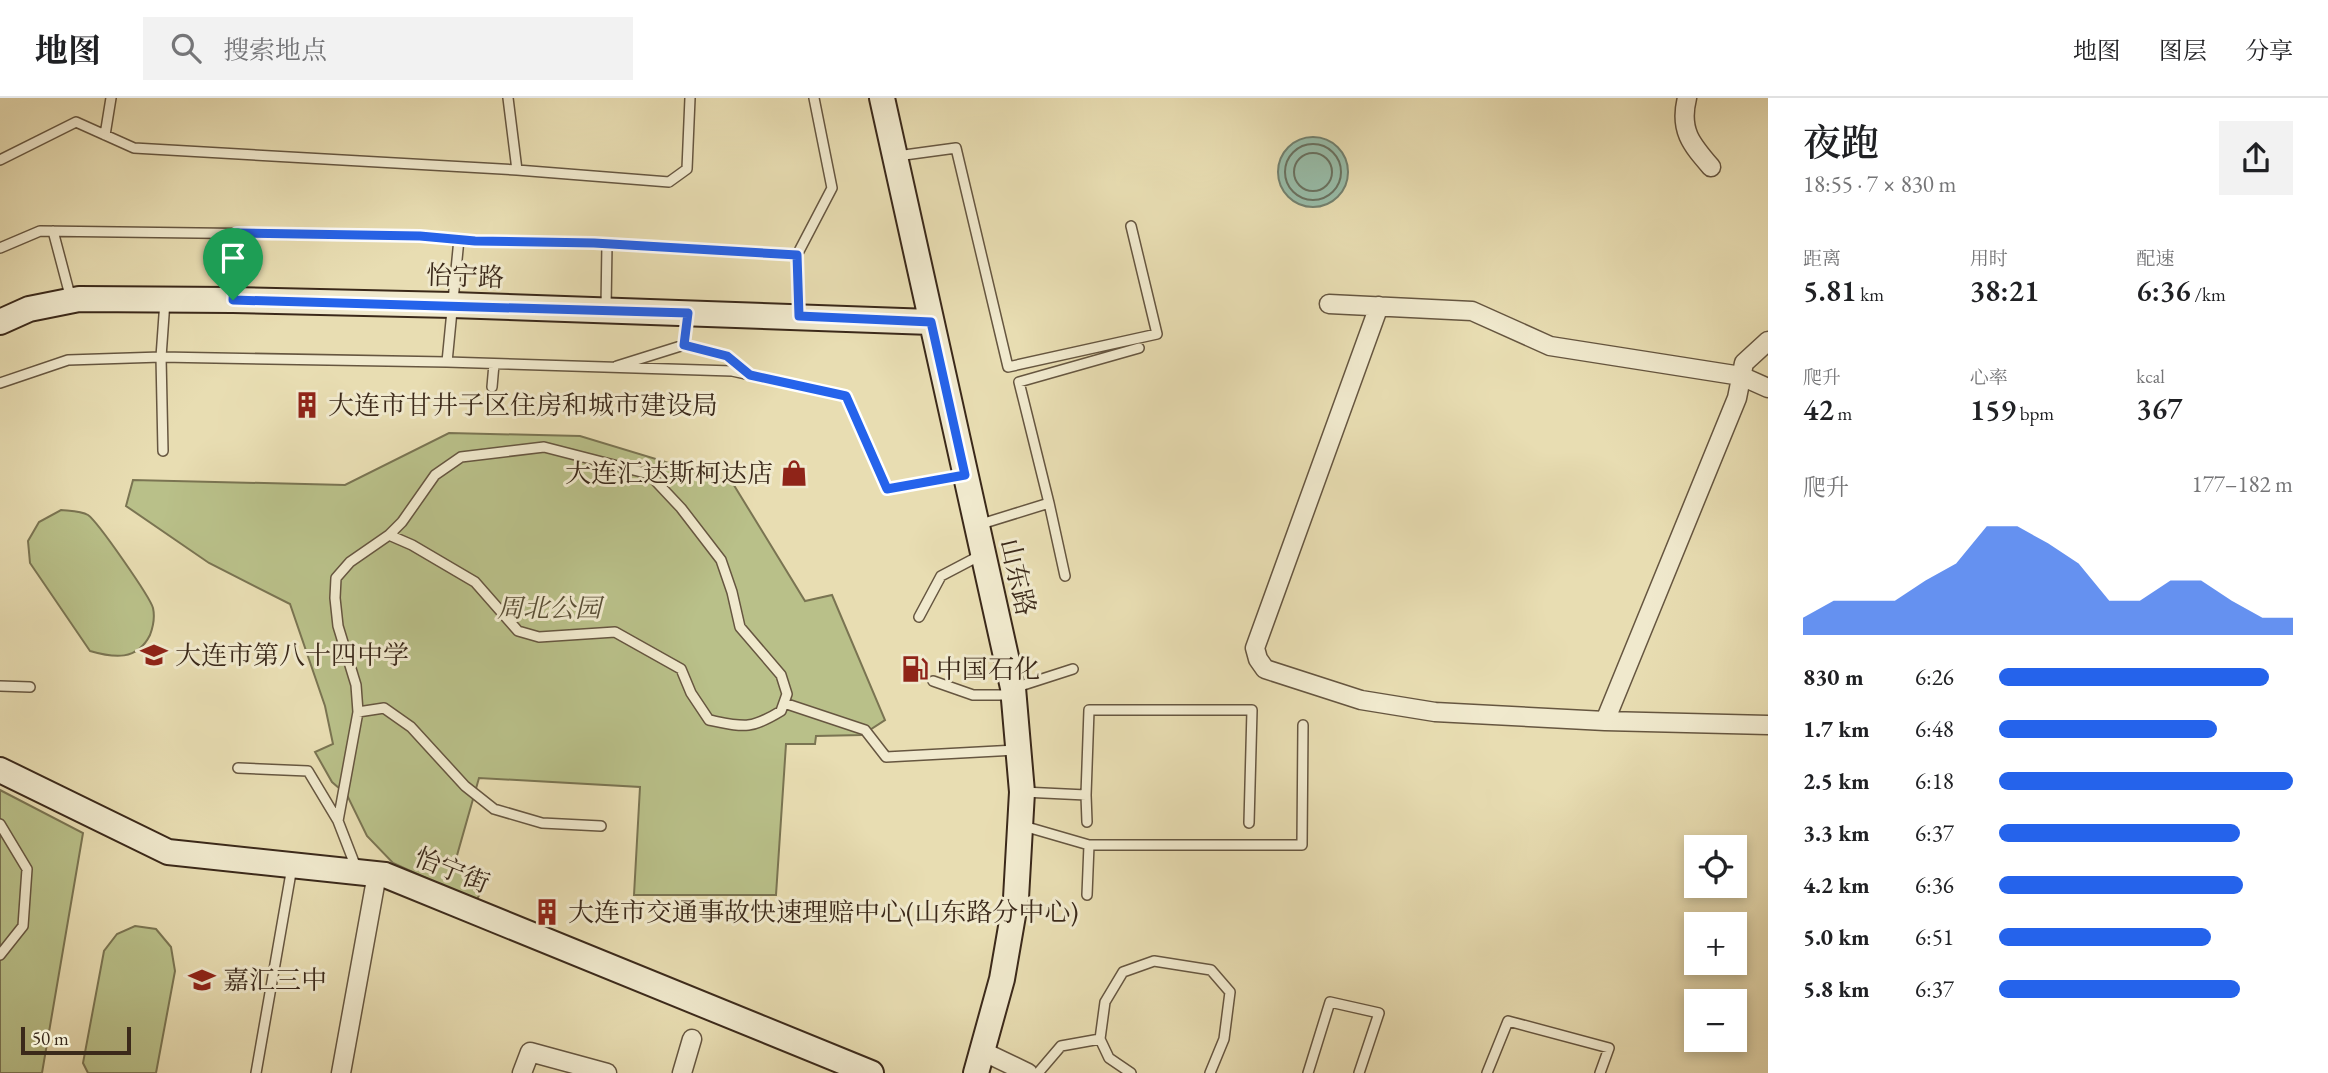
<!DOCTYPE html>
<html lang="zh">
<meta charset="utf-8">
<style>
:root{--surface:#fff;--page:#f2f2f2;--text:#202124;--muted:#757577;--line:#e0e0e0;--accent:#2563eb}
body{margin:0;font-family:"EB Garamond","Noto Serif SC",serif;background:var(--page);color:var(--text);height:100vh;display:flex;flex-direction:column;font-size:26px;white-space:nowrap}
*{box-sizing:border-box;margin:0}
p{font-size:23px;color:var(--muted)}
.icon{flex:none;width:38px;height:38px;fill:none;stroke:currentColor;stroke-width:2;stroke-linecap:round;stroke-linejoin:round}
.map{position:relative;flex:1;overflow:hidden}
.details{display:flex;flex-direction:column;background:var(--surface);width:560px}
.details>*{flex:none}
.tools{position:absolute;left:1684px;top:737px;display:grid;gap:14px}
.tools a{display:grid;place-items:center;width:63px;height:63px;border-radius:0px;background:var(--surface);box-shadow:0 4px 10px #0003;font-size:35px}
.scale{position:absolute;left:21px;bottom:18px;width:110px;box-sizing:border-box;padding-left:7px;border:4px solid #3b291a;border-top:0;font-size:19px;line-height:24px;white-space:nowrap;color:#3b291a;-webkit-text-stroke:5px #f0e9cd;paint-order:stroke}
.pin{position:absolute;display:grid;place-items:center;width:60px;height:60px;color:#fff;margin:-72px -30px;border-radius:50% 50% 50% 0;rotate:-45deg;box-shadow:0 0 7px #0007}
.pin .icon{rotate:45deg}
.round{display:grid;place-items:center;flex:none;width:74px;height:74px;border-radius:0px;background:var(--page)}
.headline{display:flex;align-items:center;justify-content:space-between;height:119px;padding:0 35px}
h1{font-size:38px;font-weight:600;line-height:52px}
.stats{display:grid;grid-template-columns:repeat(3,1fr);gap:10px;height:119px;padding:7px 35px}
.stats div{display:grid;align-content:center}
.stats b{font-size:30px;font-weight:600}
.stats small{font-size:19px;font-weight:400}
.stats p{font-size:19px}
.chart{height:196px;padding:14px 35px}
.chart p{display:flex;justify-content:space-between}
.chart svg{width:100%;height:126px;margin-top:7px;fill:var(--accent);opacity:.7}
ul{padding:0 35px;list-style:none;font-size:23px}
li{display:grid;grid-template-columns:112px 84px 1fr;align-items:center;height:52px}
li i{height:18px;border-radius:9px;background:var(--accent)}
header{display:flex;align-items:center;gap:42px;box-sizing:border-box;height:98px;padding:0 35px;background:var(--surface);border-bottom:2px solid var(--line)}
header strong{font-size:33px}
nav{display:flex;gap:38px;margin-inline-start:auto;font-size:24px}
.search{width:490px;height:63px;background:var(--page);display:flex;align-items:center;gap:18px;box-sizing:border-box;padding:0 24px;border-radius:0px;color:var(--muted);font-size:26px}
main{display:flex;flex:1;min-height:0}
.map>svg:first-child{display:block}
</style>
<header>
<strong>地图</strong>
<div class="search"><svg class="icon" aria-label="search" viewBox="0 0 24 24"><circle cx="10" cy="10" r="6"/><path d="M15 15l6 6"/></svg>搜索地点</div>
<nav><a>地图</a><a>图层</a><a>分享</a></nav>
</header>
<main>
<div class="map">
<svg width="1768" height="975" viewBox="0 0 1768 975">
<rect width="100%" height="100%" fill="#e8ddb2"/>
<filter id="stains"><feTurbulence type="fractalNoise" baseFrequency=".00286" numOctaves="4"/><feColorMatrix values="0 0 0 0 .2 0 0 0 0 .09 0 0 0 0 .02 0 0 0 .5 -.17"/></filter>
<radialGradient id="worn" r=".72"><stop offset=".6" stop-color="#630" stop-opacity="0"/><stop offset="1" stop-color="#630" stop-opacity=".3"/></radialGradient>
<path fill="#b9c089" stroke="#7a7452" stroke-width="2" d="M 449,335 L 580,338 L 732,384 L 805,503 L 832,497 L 885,622 L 862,637 L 816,638 L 815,646 L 786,646 L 776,797 L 634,797 L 640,689 L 479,680 L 454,768 L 488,781 L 476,803 L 393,765 L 367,738 L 347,697 L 332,684 L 315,654 L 333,646 L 325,608 L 290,506 L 209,465 L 126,408 L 133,382 L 345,387 Z
M 61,412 C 69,413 81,413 88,417 C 98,424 150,499 153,510 C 155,519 153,529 150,537 C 137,563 114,560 90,553 L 30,465 L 28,443 L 39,424 Z
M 0,692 L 83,735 L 42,975 L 0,975 Z
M 135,828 L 156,831 L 171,849 L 175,873 L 156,975 L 88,975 L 83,965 L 104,853 L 117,836 Z"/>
<path fill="#98bca8" stroke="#73816f" stroke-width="2" d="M1278 74a35 35 0 1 1 70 0a35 35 0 1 1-70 0Z"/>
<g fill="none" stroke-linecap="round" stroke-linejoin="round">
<path stroke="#6a7261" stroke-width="2" d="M1285 74a28 28 0 1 1 56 0a28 28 0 1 1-56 0Z
M1294 74a19 19 0 1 1 38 0a19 19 0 1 1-38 0Z"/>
<defs>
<path id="lane" d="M 105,37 L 111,0
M 897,58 L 956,50 L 1008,269 L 1157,236 L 1131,128
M 0,62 L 76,24 L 134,50 L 517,72 L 508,0
M 517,72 L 669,84 L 687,71 L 690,0
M 53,133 L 71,201
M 0,150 L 40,133 L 420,138 L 475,143 L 594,145 L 797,157
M 233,200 L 237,135
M 606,210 L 607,146
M 799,218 L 797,157 L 832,90 L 814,0
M 684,247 L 727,258 L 748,276
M 447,264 L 459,141
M 617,268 L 684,247 L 688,216
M 0,285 L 68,262 L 161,259 L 447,264 L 732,273 L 846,298 L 887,391 L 965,377
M 492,289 L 494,266
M 163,353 L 161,259 L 165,203
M 1049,405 L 1065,478
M 978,427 L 1049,405 L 1019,284 L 1139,250
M 919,519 L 941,478 L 981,457
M 933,583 L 973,597 L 1013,597
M 0,588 L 30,589
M 1014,590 L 1073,571
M 784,605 L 865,632 L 886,659 L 1016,652
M 358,614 L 384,610 L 411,629 L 465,688 L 494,711 L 542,725 L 601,728
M 238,670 L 308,673 L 338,723
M 1023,694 L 1086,697 L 1089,612 L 1252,612 L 1249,725
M 1086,697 L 1087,724
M 0,726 L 27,771 L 23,828 L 0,857
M 1020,727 L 1089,747 L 1087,797
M 1089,747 L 1302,747 L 1303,627
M 357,772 L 338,723 L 358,614 L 356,587 L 338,528 L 335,500 L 336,480 L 350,464 L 389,437 L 412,447 L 475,484 L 518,533 L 539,539 L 615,534 L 681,571 L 691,595 L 709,622 C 744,629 750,632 781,613 L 787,596 L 781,577 L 740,529 L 732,494 L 721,462 L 681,410 L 649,376 L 544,349 L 461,359 L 435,377 L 402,424 L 389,437
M 256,975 L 292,769
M 1038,975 L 1061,948 L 1100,941
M 1131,975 L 1109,960 L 1100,941 L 1105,904 L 1123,874 L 1154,863 L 1211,872 L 1230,894 L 1224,941 L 1210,975
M 1308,975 L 1330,904 L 1379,915 L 1359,975
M 1487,975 L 1508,923 L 1609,950 L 1600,975"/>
<path id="street" d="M 1687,0 C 1679,32 1691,46 1711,69
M 1329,206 L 1472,213 L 1550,248 L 1741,278 L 1768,290
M 1379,208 L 1255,550 L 1258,561 L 1265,571 L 1361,602 L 1435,614 L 1605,623 L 1768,627
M 1605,623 L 1737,300 L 1744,265 L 1768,243
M 982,953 L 1028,975
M 341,975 L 377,776
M 522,975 L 530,954 L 607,975
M 682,975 L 692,941"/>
<path id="secondary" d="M 882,0 L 1013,590 L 1022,694 L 1016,800 L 1002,881 L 976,975
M 0,224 L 29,211 L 79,201 L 233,202 L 452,207 L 931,224
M 0,672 L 168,754 L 385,777 L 871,975"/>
</defs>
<use href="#lane" stroke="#665640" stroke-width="12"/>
<use href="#street" stroke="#665640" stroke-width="21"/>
<use href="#secondary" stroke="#3b291a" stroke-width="28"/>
<use href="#lane" stroke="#f0e9cd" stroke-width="9"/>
<use href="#street" stroke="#f0e9cd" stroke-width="18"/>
<use href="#secondary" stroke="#f0e9cd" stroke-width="24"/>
</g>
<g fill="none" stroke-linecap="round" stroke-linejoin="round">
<defs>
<path id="route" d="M 237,135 L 420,138 L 475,143 L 594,145 L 797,157 L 799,218 L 931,224 L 965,377 L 887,391 L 846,298 L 750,277 L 727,258 L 684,247 L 688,215 L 233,202 Z"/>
</defs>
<use href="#route" stroke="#fff" stroke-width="14"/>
<use href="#route" stroke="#2563eb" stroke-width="9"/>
</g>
<defs>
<symbol id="building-bare" viewBox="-9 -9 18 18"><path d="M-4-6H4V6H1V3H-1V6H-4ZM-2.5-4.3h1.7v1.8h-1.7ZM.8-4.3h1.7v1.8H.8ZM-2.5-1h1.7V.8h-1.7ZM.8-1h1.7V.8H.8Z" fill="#8f2418" stroke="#f0e9cd" stroke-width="2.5" paint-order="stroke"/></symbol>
<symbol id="shop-bare" viewBox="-9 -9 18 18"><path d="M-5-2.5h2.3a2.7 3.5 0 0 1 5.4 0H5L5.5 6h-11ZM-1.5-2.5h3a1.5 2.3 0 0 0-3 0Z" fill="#8f2418" stroke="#f0e9cd" stroke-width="2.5" paint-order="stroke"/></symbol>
<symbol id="school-bare" viewBox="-9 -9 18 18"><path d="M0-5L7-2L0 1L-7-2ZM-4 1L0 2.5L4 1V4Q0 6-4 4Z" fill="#8f2418" stroke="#f0e9cd" stroke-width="2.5" paint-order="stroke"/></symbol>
<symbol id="fuel-bare" viewBox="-9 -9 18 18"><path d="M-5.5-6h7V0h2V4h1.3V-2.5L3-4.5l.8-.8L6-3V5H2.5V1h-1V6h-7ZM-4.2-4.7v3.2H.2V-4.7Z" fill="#8f2418" stroke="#f0e9cd" stroke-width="2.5" paint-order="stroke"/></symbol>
</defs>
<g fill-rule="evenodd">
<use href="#building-bare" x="288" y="288" width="38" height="38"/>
<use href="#shop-bare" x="775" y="356" width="38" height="38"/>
<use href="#school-bare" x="135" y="538" width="38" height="38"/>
<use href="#fuel-bare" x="896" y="552" width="38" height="38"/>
<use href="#building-bare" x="528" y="795" width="38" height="38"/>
<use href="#school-bare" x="183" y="863" width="38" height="38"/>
</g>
<g text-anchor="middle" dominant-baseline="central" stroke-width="6" stroke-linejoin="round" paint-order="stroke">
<g font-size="26" fill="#3b291a" stroke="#f0e9cd">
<text transform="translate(465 178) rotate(2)">怡宁路</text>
<text transform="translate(1018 479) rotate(77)">山东路</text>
<text transform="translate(452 772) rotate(22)">怡宁街</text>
</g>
<g font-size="26" fill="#3b291a" stroke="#f0e9cd" text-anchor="start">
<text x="328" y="307">大连市甘井子区住房和城市建设局</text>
<text x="773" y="375" text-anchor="end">大连汇达斯柯达店</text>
<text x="175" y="557">大连市第八十四中学</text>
<text x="936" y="571">中国石化</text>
<text x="568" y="814">大连市交通事故快速理赔中心(山东路分中心)</text>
<text x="223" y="882">嘉汇三中</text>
</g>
<g font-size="26" font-style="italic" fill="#5a4f36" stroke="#f0e9cd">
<text x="549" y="510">周北公园</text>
</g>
</g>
<rect width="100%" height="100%" filter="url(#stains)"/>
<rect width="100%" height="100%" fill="url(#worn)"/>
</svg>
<div class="tools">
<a><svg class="icon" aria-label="locate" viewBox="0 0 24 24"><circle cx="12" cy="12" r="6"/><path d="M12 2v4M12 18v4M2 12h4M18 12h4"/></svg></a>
<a>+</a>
<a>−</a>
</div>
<div class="scale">50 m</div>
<div class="pin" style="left:233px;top:202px;background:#1e9e55"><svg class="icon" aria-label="arrive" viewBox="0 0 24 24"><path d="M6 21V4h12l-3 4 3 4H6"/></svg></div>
</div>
<section class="details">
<div class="headline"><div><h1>夜跑</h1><p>18:55 · 7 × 830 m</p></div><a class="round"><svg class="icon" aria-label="share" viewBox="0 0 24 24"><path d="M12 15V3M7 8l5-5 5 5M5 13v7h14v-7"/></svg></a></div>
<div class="stats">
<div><p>距离</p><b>5.81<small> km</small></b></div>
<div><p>用时</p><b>38:21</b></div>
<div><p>配速</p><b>6:36<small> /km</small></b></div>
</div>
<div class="stats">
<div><p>爬升</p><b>42<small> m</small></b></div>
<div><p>心率</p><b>159<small> bpm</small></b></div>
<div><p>kcal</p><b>367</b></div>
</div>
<div class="chart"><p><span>爬升</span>177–182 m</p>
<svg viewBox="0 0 160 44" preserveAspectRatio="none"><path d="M0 44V38L10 32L20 32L30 32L40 25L50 19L60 6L70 6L80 12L90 19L100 32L110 32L120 25L130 25L140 32L150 38L160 38V44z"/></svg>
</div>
<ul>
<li><b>830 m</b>6:26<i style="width:92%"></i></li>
<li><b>1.7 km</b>6:48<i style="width:74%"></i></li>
<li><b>2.5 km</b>6:18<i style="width:100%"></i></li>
<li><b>3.3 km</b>6:37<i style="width:82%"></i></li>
<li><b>4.2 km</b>6:36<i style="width:83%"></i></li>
<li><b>5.0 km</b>6:51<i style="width:72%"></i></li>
<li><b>5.8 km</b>6:37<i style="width:82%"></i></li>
</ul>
</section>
</main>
